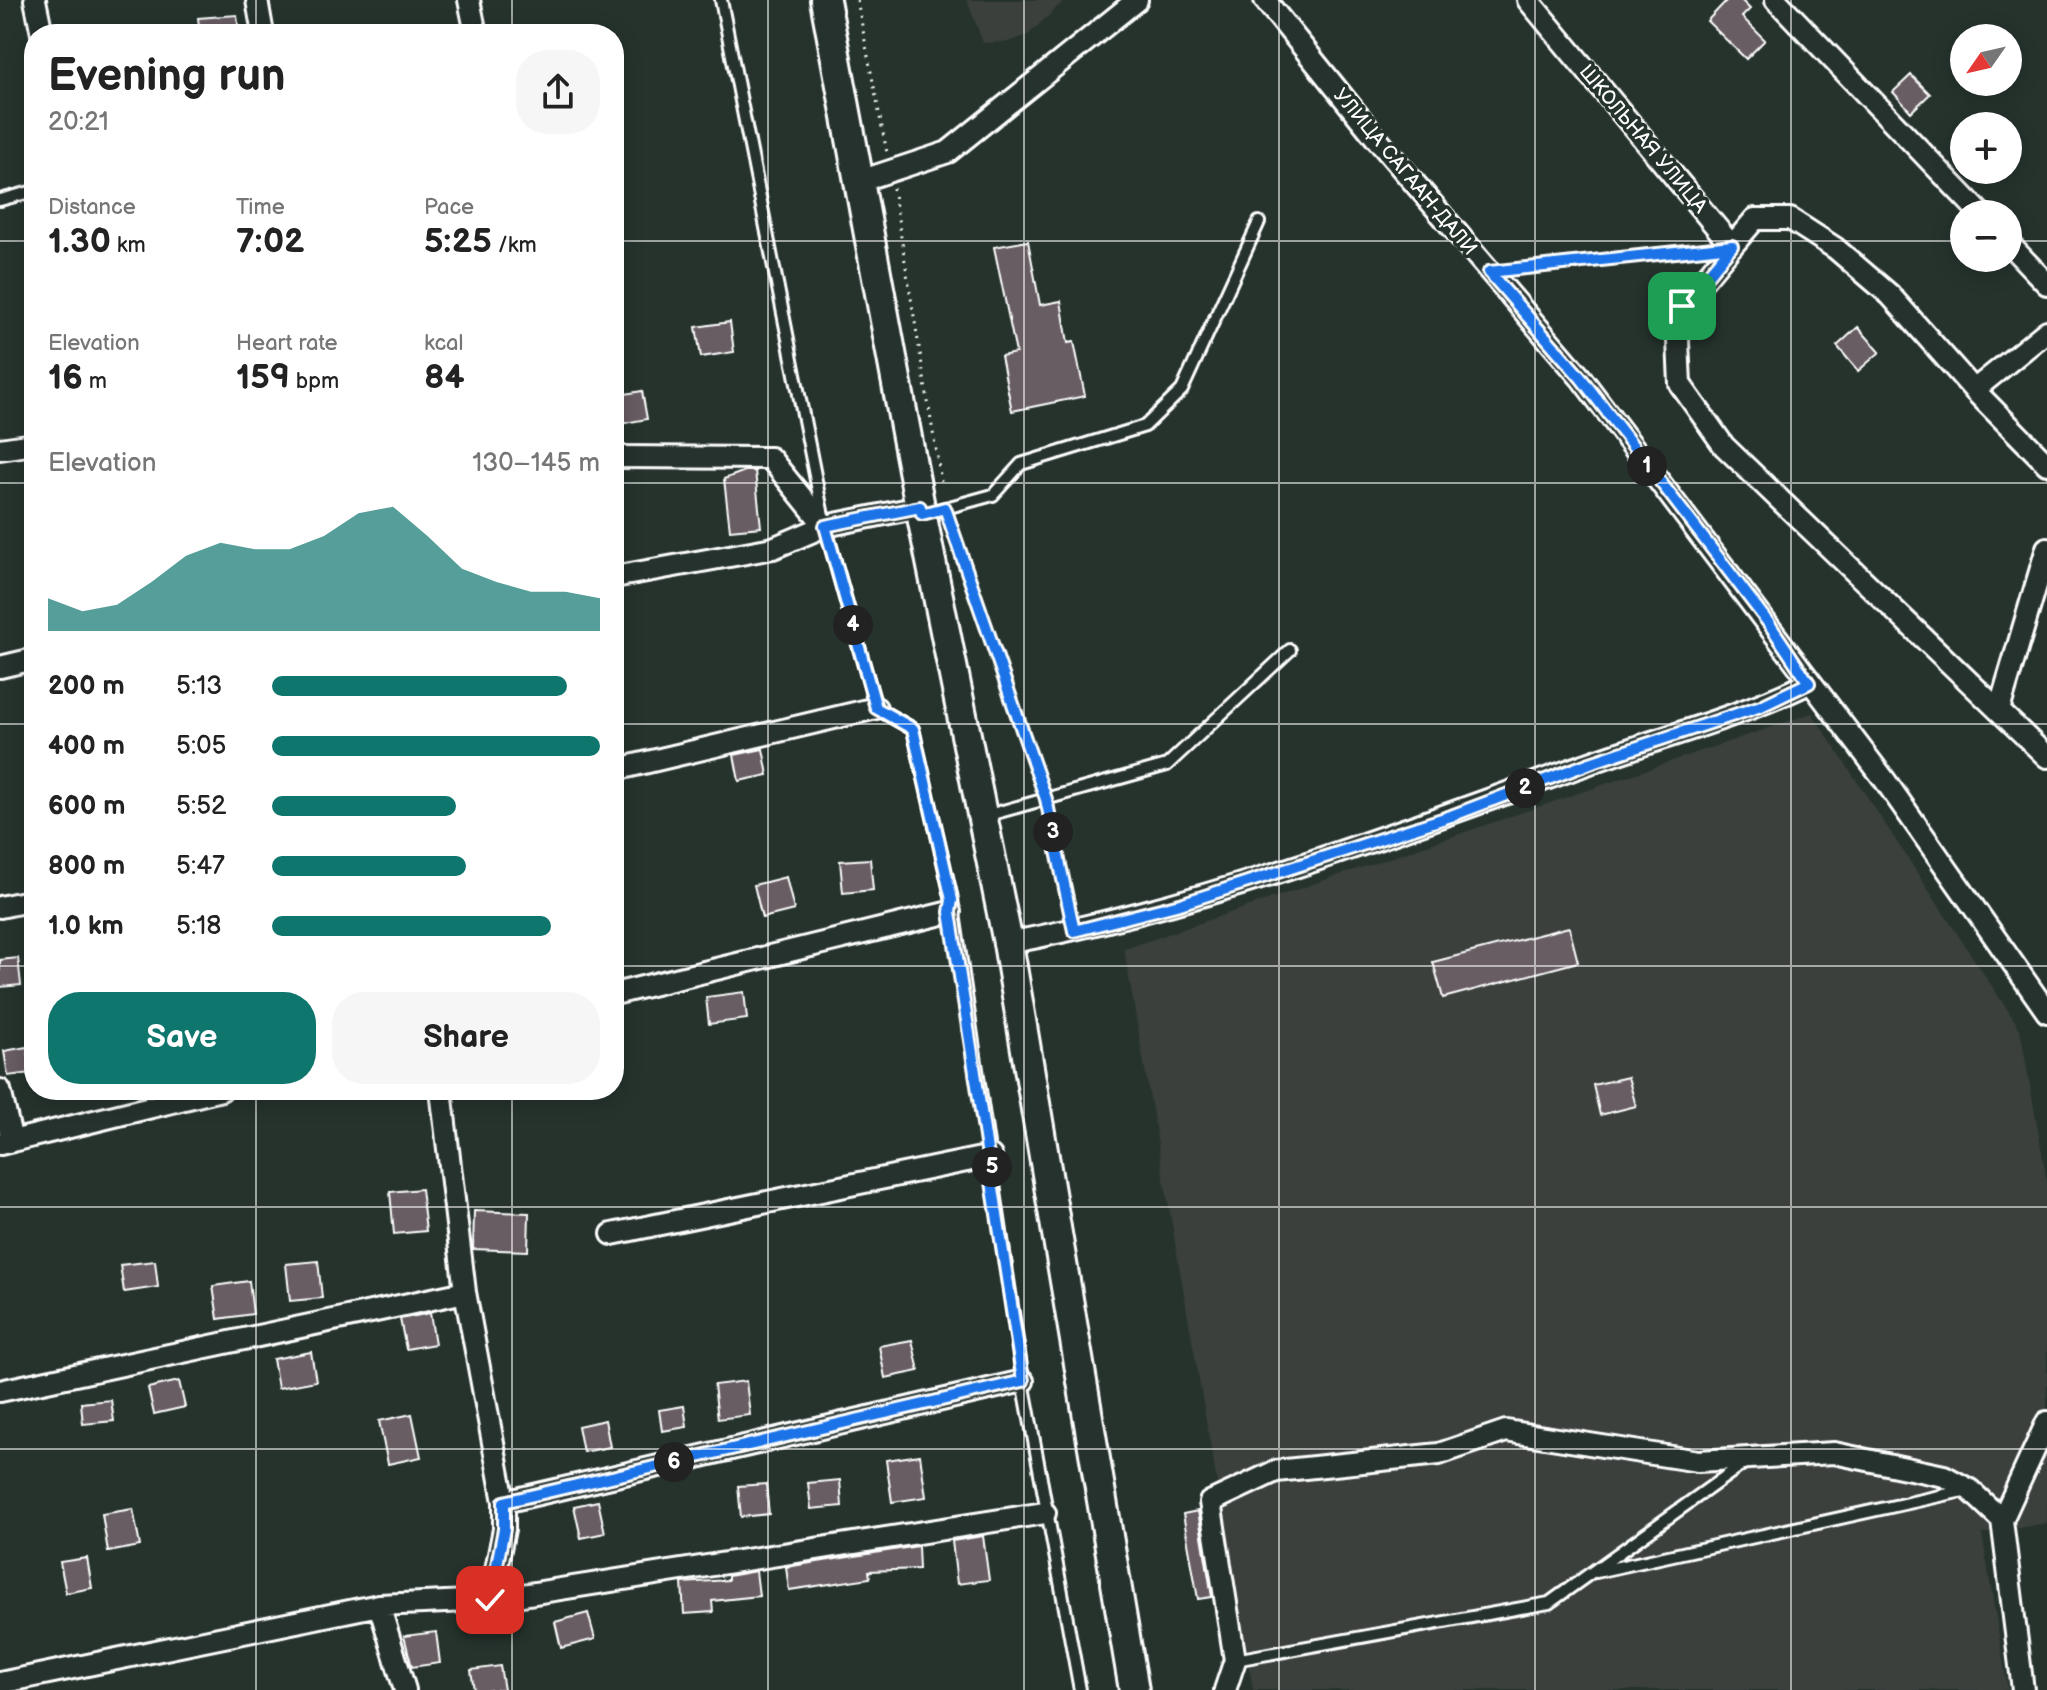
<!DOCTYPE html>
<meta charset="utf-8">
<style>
:root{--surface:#fff;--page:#f6f6f6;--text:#222;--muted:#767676;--accent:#0f766e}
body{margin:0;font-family:"Balsamiq Sans",sans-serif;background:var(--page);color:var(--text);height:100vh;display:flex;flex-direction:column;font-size:30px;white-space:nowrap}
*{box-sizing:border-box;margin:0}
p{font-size:26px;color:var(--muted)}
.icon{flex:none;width:44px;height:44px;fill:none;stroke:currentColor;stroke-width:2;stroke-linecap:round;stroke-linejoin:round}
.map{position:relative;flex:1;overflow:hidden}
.panel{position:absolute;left:24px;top:24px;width:600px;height:1076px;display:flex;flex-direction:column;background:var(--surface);border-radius:32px;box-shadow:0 4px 20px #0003}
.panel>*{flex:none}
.needle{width:52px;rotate:236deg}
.buttons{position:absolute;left:1950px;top:24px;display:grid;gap:16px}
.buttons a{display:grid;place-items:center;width:72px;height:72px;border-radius:50%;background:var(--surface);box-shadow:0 4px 20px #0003;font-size:40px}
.pin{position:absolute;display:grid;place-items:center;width:68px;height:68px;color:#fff;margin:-34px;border-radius:16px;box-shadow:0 4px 12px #0006}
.km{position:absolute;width:40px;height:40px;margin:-20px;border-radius:50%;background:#222;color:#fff;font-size:22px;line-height:40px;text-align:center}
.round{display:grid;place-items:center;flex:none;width:84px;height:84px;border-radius:32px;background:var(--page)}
.headline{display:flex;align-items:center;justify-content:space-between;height:136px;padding:0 24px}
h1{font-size:44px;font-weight:700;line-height:60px}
.metrics{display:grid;grid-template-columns:repeat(3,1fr);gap:12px;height:136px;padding:8px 24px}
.metrics div{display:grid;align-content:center}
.metrics b{font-size:34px;font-weight:700}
.metrics small{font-size:22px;font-weight:400}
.metrics p{font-size:22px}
.chart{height:224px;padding:16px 24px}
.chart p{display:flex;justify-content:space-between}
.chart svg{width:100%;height:144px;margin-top:8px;fill:var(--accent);opacity:.7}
.button{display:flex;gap:16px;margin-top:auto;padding:16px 24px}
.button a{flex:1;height:92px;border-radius:32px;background:var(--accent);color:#fff;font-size:32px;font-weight:700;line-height:92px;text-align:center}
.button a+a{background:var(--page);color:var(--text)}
ul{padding:0 24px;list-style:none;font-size:26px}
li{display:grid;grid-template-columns:128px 96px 1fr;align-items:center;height:60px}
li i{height:20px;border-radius:10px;background:var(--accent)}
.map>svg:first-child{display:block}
</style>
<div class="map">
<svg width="2047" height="1690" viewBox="0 0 2047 1690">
<rect width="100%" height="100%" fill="#26332d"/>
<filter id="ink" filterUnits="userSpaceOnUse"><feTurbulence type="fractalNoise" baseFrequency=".0125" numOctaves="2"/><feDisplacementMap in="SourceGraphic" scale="16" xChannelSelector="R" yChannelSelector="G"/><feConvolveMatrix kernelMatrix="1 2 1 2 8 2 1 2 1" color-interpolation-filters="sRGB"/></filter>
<g filter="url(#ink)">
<path fill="#3a403d" d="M 967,0 L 1065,0 L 1028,35 L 1008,42 L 983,43 Z
M 1812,713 L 2020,1029 L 2047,1181 L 2047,1523 L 1982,1534 L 2008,1690 L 1253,1690 L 1124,949 Z"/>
<path fill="#675d63" stroke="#fff" stroke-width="2" d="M 1727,0 L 1741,0 L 1750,9 L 1742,17 L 1765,40 L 1746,59 L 1707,21 Z
M 237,15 L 239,34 L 200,34 L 198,18 Z
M 1911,75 L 1930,94 L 1911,112 L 1893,92 Z
M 1028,241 L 1040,305 L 1061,301 L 1068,343 L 1074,342 L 1085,396 L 1012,411 L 1001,356 L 1016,353 L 994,247 Z
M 730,322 L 734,352 L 701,357 L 696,327 Z
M 1858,327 L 1880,352 L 1858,371 L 1837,346 Z
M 642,391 L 647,419 L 614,425 L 614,396 Z
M 745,471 L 755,471 L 761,527 L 730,530 L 724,479 Z
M 763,749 L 768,775 L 739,781 L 734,755 Z
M 870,859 L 873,890 L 843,893 L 840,861 Z
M 786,877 L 794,910 L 762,918 L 754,885 Z
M 1569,927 L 1578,962 L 1443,998 L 1433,962 Z
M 18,958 L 21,985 L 0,987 L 0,960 Z
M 744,992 L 747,1019 L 709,1024 L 706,997 Z
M 27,1047 L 32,1073 L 8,1076 L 4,1051 Z
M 1628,1077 L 1636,1106 L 1600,1115 L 1593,1085 Z
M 421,1189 L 426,1231 L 394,1234 L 390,1192 Z
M 474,1211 L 529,1213 L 528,1251 L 473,1249 Z
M 155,1261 L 158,1287 L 124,1292 L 120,1265 Z
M 318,1261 L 322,1298 L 290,1301 L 286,1264 Z
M 249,1281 L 253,1314 L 218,1319 L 213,1286 Z
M 430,1313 L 435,1344 L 406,1349 L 400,1319 Z
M 912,1340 L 919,1371 L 885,1378 L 879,1346 Z
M 311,1352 L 316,1381 L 278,1388 L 273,1359 Z
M 179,1381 L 185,1407 L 154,1414 L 148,1388 Z
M 746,1381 L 750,1415 L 718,1419 L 714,1385 Z
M 111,1400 L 114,1421 L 83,1424 L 81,1403 Z
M 684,1406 L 687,1427 L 662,1431 L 659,1410 Z
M 412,1414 L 421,1457 L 388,1464 L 379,1421 Z
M 605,1420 L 610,1447 L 583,1452 L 578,1426 Z
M 920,1455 L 926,1497 L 892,1502 L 886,1460 Z
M 840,1480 L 842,1506 L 811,1509 L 808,1483 Z
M 766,1484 L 769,1514 L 741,1517 L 738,1486 Z
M 598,1501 L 605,1533 L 581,1538 L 574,1506 Z
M 133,1509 L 140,1546 L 108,1552 L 102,1514 Z
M 1198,1511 L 1212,1597 L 1198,1599 L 1183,1514 Z
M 983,1536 L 989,1580 L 957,1584 L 952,1541 Z
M 918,1546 L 919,1569 L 869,1571 L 870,1578 L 789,1590 L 786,1567 Z
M 87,1558 L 92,1588 L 66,1593 L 60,1562 Z
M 756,1571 L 759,1596 L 712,1601 L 713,1612 L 684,1614 L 682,1583 L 728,1580 L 728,1576 Z
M 588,1613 L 595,1639 L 561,1648 L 555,1622 Z
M 436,1632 L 440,1663 L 412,1667 L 404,1636 Z
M 500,1666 L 504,1690 L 474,1690 L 471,1670 Z"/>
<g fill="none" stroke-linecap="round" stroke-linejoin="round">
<defs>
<path id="lane" d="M 721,0 L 825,526 L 876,708 L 913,729 L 952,900 L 1023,1381 L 1080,1690
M 0,200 L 34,191
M 924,514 L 993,495 L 1021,464 L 1145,426 L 1182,390 L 1259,222
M 985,816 L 1167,765 L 1290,650
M 1596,1572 L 1967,1490
M 1235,1660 L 1549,1603 L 1747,1461"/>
<path id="street" d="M 35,0 L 42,34
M 257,0 L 263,34
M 469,0 L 476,34
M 1265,0 L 1376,138 L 1581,378 L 1884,779 L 2047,1012
M 1528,0 L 1732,246 L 1755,219 L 1790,219 L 1835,248 L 1890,295 L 1974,390 L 2047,464
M 1776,0 L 1981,214
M 860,181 L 948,152 L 1137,0
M 2008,243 L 2047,284
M 1732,246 L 1682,306 L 1678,341 L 1680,384 L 1724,446 L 2047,757
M 1974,390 L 2047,331
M 0,449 L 34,444
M 614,457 L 770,458 L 825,526
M 614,577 L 773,548 L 825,526 L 920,507
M 0,667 L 34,659
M 1999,710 L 2047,548
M 614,770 L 876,708
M 0,907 L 34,900
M 1008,943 C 1207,905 1397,833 1587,764 C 1662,737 1737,718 1809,683
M 614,994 L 950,912
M 0,1090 L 12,1141
M 0,1144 L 221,1090
M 612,1234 L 991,1156
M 0,1391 L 465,1292
M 504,1502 L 1023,1381
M 2002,1520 L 2047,1422
M 490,1600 L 1045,1513
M 379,1605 L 405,1690
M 0,1683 L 379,1605 L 490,1600 L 504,1529 L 504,1502 L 465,1292 L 441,1090
M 1225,1690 L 1235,1660 L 1210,1502 L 1276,1471 L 1439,1454 L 1506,1431 L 1698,1461 L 1834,1453 L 1944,1476 L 1970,1490 L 2002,1520 L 2023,1690"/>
<path id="secondary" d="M 825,0 L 920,507 L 1008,943 L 1134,1690"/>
</defs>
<use href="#lane" stroke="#fff" stroke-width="16"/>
<use href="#street" stroke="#fff" stroke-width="26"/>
<use href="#secondary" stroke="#fff" stroke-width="34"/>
<path stroke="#fff" stroke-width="3" stroke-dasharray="2 6" stroke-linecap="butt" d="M 857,0 L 887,153
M 893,188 L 941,481
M 1513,269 L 1705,249
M 949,524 L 1041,784
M 1050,815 L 1069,909"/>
<use href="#lane" stroke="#26332d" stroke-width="10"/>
<use href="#street" stroke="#26332d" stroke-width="20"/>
<use href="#secondary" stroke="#26332d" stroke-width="28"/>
</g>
</g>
<g fill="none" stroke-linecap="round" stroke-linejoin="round" filter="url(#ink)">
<defs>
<path id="route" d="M 490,1600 L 504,1529 L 504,1502 L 1023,1381 L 950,912 L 952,900 L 913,729 L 876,708 L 825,526 L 920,507 L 922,514 L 945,508 L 1046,799 L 1074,931 L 1180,904 L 1451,816 L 1590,763 L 1761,706 L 1809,683 L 1770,625 L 1581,378 L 1489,272 L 1732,246 L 1682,306"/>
</defs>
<use href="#route" stroke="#fff" stroke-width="16"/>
<use href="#route" stroke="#1a73e8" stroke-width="10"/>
</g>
<path fill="none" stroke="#fff" stroke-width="2" stroke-opacity="0.55" d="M 256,0 L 256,34M 512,0 L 512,34M 768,0 L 768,1690M 1024,0 L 1024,1690M 1279,0 L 1279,1690M 1535,0 L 1535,1690M 1791,0 L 1791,1690M 0,241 L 34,241M 614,241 L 1964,241M 2008,241 L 2047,241M 0,483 L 34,483M 614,483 L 2047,483M 0,724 L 34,724M 614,724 L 2047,724M 0,966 L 34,966M 614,966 L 2047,966M 256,1090 L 256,1690M 512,1090 L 512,1690M 0,1207 L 2047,1207M 0,1449 L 2047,1449"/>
<g text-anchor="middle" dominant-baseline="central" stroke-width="7" stroke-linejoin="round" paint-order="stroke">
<g font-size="20" fill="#fff" stroke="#26332d">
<text transform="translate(1643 139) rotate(50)">ШКОЛЬНАЯ УЛИЦА</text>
<text transform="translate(1405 172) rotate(50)">УЛИЦА САГААН-ДАЛИ</text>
</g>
</g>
</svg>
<div class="buttons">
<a><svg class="needle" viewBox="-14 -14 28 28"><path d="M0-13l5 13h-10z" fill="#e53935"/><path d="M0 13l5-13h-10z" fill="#767676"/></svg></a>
<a>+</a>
<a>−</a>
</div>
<div class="pin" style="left:1682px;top:306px;background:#1e9e55"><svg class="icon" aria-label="arrive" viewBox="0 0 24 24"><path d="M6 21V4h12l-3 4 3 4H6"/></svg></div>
<div class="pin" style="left:490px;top:1600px;background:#d93025"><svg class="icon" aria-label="check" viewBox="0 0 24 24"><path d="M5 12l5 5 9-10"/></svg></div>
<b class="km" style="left:1647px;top:466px">1</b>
<b class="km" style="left:1525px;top:788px">2</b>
<b class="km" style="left:1053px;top:832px">3</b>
<b class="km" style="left:853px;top:625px">4</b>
<b class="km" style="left:992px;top:1167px">5</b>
<b class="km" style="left:674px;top:1462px">6</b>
<section class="panel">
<div class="headline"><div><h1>Evening run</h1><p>20:21</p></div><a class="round"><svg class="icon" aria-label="share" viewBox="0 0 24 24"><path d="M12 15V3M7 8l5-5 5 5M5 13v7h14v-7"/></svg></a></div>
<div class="metrics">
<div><p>Distance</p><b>1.30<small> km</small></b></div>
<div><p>Time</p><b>7:02</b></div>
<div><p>Pace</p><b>5:25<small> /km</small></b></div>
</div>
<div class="metrics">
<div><p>Elevation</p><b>16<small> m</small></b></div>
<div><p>Heart rate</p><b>159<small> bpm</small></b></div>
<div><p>kcal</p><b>84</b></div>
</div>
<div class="chart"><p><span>Elevation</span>130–145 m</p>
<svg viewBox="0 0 160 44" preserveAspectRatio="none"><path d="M0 44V34L10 38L20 36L30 29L40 21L50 17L60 19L70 19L80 15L90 8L100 6L110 15L120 25L130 29L140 32L150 32L160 34V44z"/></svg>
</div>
<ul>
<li><b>200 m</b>5:13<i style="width:90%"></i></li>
<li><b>400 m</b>5:05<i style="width:100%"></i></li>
<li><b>600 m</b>5:52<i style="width:56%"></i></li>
<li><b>800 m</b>5:47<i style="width:59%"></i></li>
<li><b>1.0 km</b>5:18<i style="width:85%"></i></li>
</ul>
<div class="button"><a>Save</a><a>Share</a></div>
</section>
</div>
